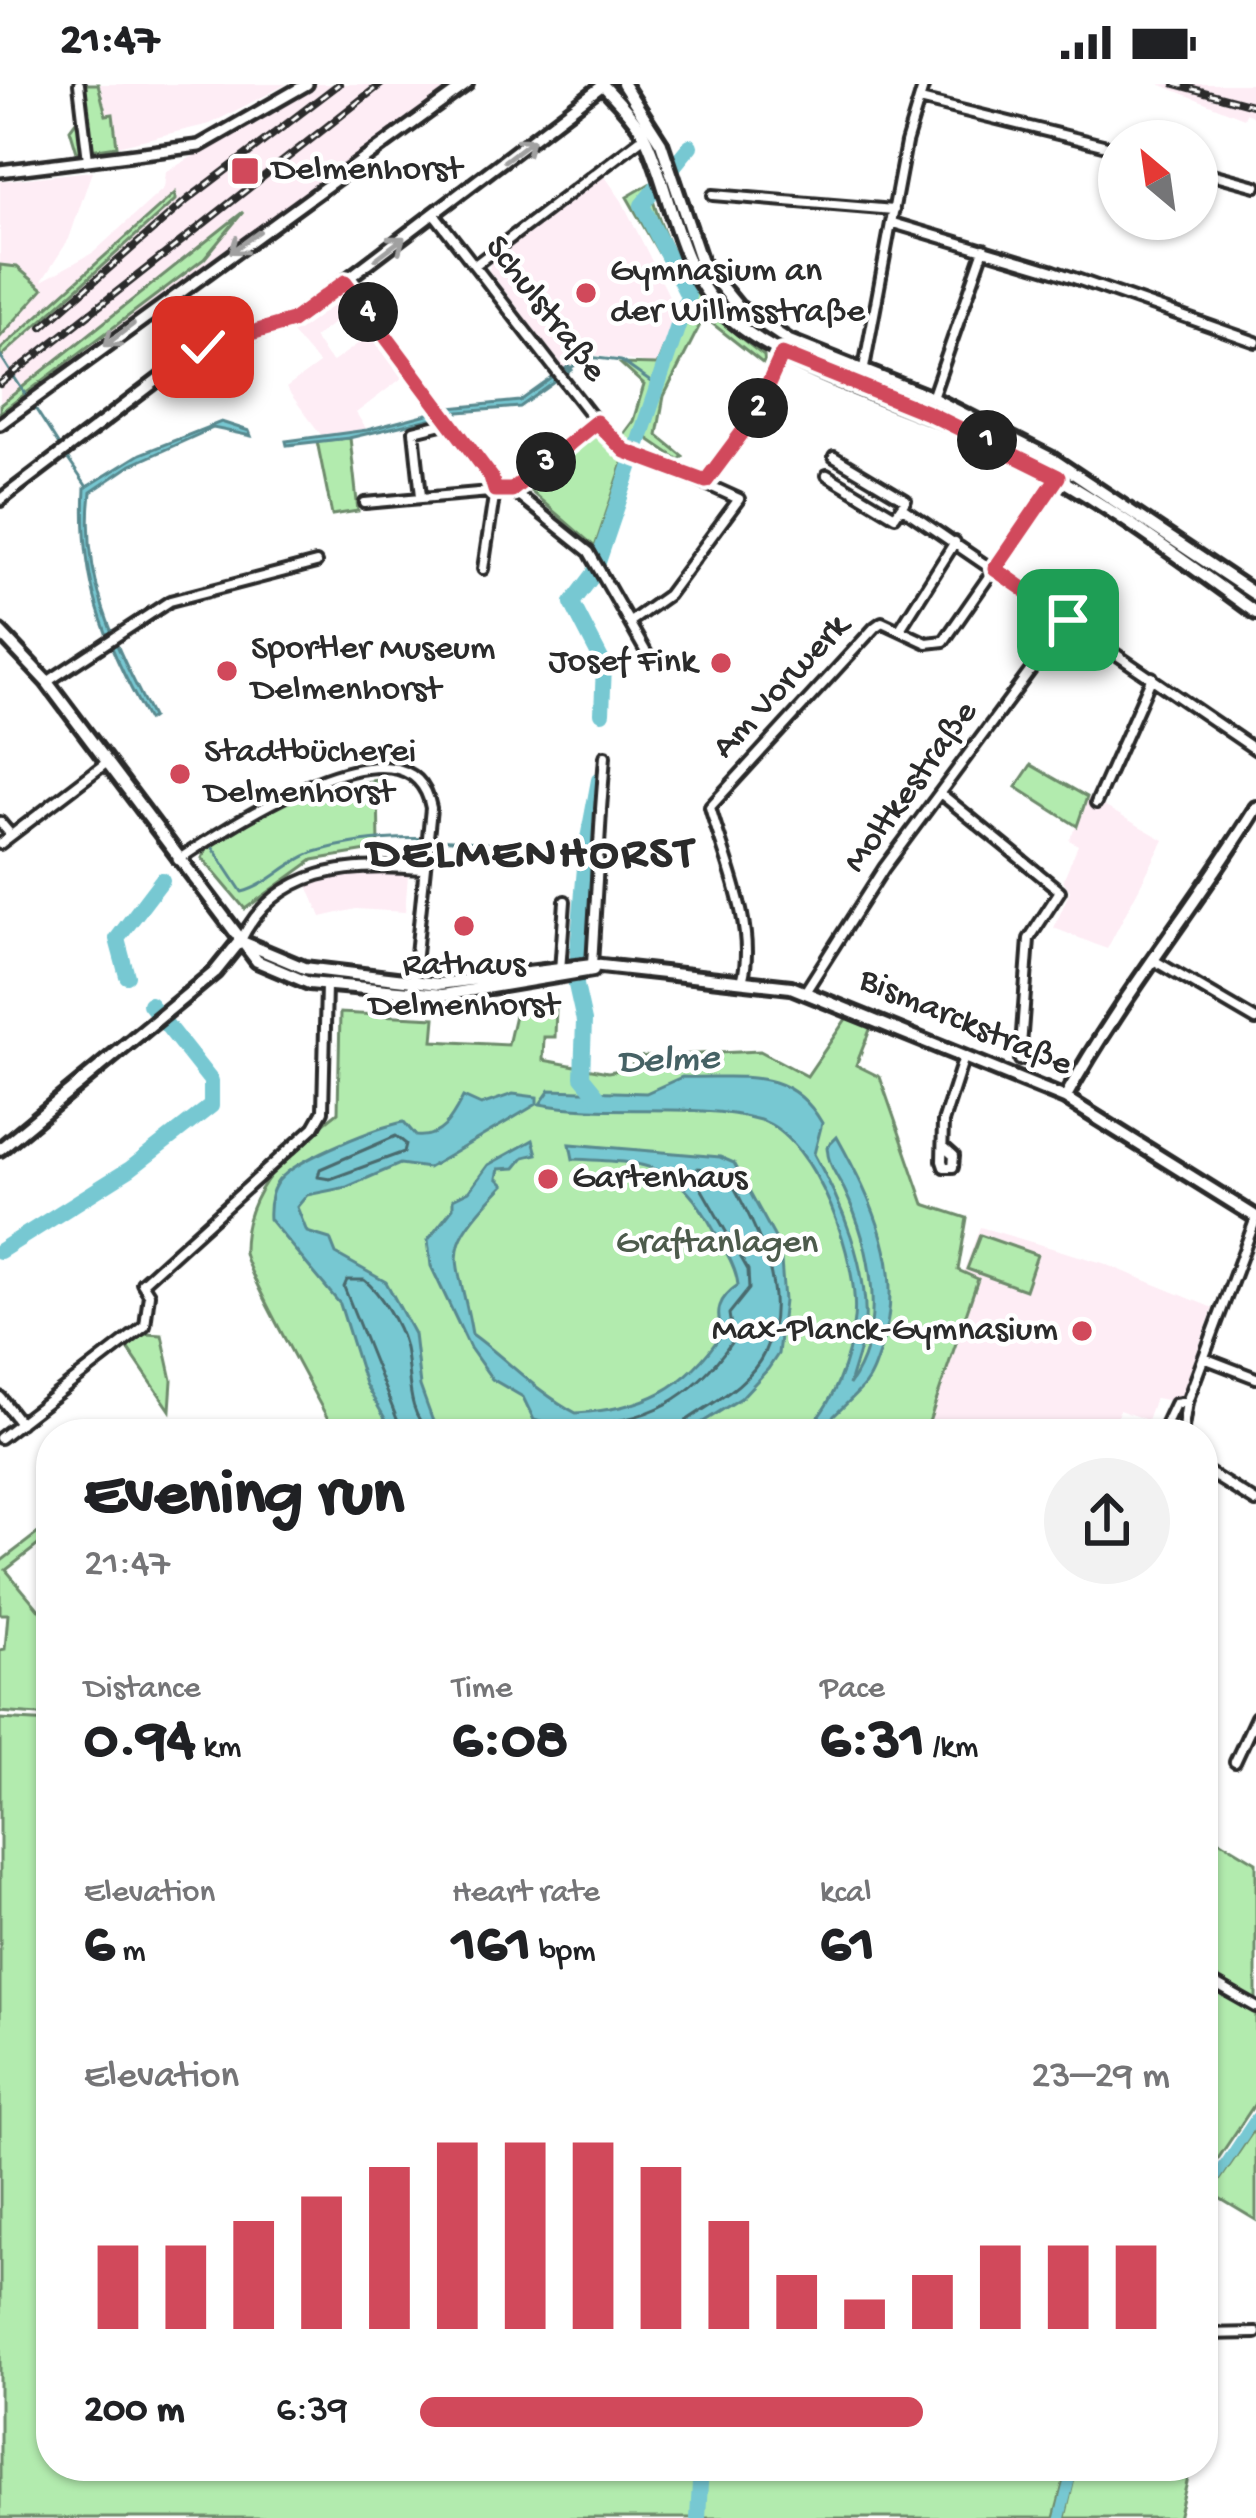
<!DOCTYPE html>
<meta charset="utf-8">
<style>
:root{--surface:#fff;--page:#f2f2f2;--text:#202124;--muted:#757577;--accent:#d1495b}
body{margin:0;font-family:"Gochi Hand",sans-serif;background:var(--page);color:var(--text);height:100vh;display:flex;flex-direction:column;font-size:45px;white-space:nowrap}
*{box-sizing:border-box;margin:0}
p{font-size:39px;color:var(--muted)}
.icon{flex:none;width:66px;height:66px;fill:none;stroke:currentColor;stroke-width:2;stroke-linecap:round;stroke-linejoin:round}
.map{position:relative;flex:1;overflow:hidden}
.panel{position:absolute;left:36px;top:1335px;width:1182px;height:1062px;display:flex;flex-direction:column;background:var(--surface);border-radius:48px;box-shadow:0 3px 9px #0004}
.panel>*{flex:none}
.needle{width:78px;rotate:331deg}
.fabs{position:absolute;left:1098px;top:36px;display:grid;gap:24px}
.fabs a{display:grid;place-items:center;width:120px;height:120px;border-radius:50%;background:var(--surface);box-shadow:0 3px 9px #0004;font-size:60px}
.pin{position:absolute;display:grid;place-items:center;width:102px;height:102px;color:#fff;margin:-51px;border-radius:24px;box-shadow:0 6px 18px #0006}
.km{position:absolute;width:60px;height:60px;margin:-30px;border-radius:50%;background:#222;color:#fff;font-size:33px;line-height:60px;text-align:center}
.round{display:grid;place-items:center;flex:none;width:126px;height:126px;border-radius:63px;background:var(--page)}
.headline{display:flex;align-items:center;justify-content:space-between;height:204px;padding:0 48px}
h1{font-size:66px;font-weight:700;line-height:90px}
.metrics{display:grid;grid-template-columns:repeat(3,1fr);gap:18px;height:204px;padding:12px 48px}
.metrics div{display:grid;align-content:center}
.metrics b{font-size:60px;font-weight:700}
.metrics small{font-size:33px;font-weight:400}
.metrics p{font-size:33px}
.chart{height:336px;padding:24px 48px}
.chart p{display:flex;justify-content:space-between}
.chart svg{width:100%;height:216px;margin-top:12px;stroke:var(--accent);stroke-width:6}
ul{padding:0 48px;list-style:none;font-size:39px}
li{display:grid;grid-template-columns:192px 144px 1fr;align-items:center;height:90px}
li i{height:30px;border-radius:15px;background:var(--accent)}
.status{display:flex;justify-content:space-between;align-items:center;height:84px;padding:0 60px;background:var(--surface);direction:ltr}
.status svg{height:33px;fill:currentColor}
.map>svg:first-child{display:block}
</style>
<div class="status"><b>21:47</b><svg viewBox="0 0 49 12"><path d="M0 12V9h3v3zM5 12V6h3v6zM10 12V3h3v9zM15 12V0h3v12zM26 1h20v11H26zM47 4h2v5h-2z"/></svg></div>
<div class="map">
<svg width="1256" height="2434" viewBox="0 0 1256 2434">
<rect width="100%" height="100%" fill="#fff"/>
<filter id="ink" filterUnits="userSpaceOnUse"><feTurbulence type="fractalNoise" baseFrequency=".00833" numOctaves="2"/><feDisplacementMap in="SourceGraphic" scale="24" xChannelSelector="R" yChannelSelector="G"/><feConvolveMatrix kernelMatrix="1 2 1 2 8 2 1 2 1" color-interpolation-filters="sRGB"/></filter>
<g filter="url(#ink)">
<path fill="#feedf5" d="M 98,0 L 287,0 L 210,40 L 117,62 L 112,31 L 106,32 Z
M 317,0 L 454,0 L 0,331 L 0,97 L 92,87 L 69,155 L 42,197 L 94,168 L 164,104 L 166,88 Z
M 1159,0 L 1256,0 L 1256,34 L 1246,29 L 1244,34 Z
M 604,91 L 622,117 L 678,230 L 657,281 L 588,270 L 565,285 L 489,187 L 490,180 Z
M 344,208 L 355,222 L 314,254 L 328,274 L 333,278 L 374,248 L 406,291 L 356,329 L 367,346 L 322,352 L 286,304 L 319,280 L 292,249 Z
M 1031,681 L 1164,756 L 1107,865 L 1054,844 L 1070,807 L 1063,796 L 1078,761 L 1069,756 L 1076,742 L 1016,703 Z
M 352,789 L 408,791 L 405,828 L 356,825 L 321,833 L 307,799 Z
M 980,1143 L 1103,1179 L 1213,1224 L 1179,1318 L 1155,1314 L 1147,1336 L 1119,1326 L 1113,1350 L 951,1350 L 928,1342 L 978,1196 L 963,1189 Z"/>
<path fill="#b2ebae" stroke="#6e8b6c" stroke-width="3" d="M 75,0 L 98,0 L 106,31 L 113,30 L 117,62 L 77,68 L 70,45 L 79,33 Z
M 649,100 C 666,175 702,227 764,272 L 765,281 L 704,233 L 664,312 L 657,351 L 683,372 L 679,376 L 638,348 L 633,360 L 621,353 L 633,337 L 644,301 L 621,280 L 657,281 L 684,213 L 627,113 Z
M 175,109 L 175,116 L 0,274 L 0,266 Z
M 243,128 L 204,175 L 0,329 L 0,321 Z
M 0,181 L 17,183 L 43,205 L 0,253 Z
M 592,348 L 625,373 L 595,463 L 528,405 Z
M 350,354 L 358,427 L 332,431 L 317,357 Z
M 1031,681 L 1087,713 L 1077,742 L 1016,703 Z
M 378,696 L 379,765 L 313,776 L 245,825 L 202,774 L 208,762 L 299,708 Z
M 518,918 L 556,921 L 555,953 L 544,953 L 543,976 L 608,988 L 632,984 L 633,973 L 760,967 L 807,992 L 848,932 L 871,943 L 856,981 L 880,993 L 924,1120 L 967,1134 L 958,1186 L 978,1195 L 928,1341 L 951,1350 L 336,1350 C 322,1323 245,1186 244,1168 C 243,1104 292,1064 338,1028 L 340,929 L 435,934 L 433,957 L 508,961 Z
M 980,1151 L 1037,1171 L 1025,1206 L 967,1185 Z
M 145,1250 L 162,1251 L 172,1296 L 170,1326 L 127,1263 Z
M 51,1439 L 51,1451 L 6,1486 L 51,1540 L 51,1632 L 0,1628 L 0,1566 L 5,1565 L 8,1530 L 0,1530 L 0,1478 Z
M 0,1635 L 51,1638 L 51,2382 L 1068,2382 L 1054,2434 L 0,2434 Z
M 1203,1746 L 1256,1778 L 1256,2018 L 1203,2097 Z
M 1256,2043 L 1256,2136 L 1211,2109 Z
M 1077,2382 L 1191,2382 L 1178,2434 L 1065,2434 Z"/>
<path fill="#77c8d2" stroke="#59898f" stroke-width="3" d="M 569,282 L 572,286 L 520,323 L 459,328 L 349,354 L 287,361 L 286,357 L 367,346 L 450,324 L 520,317 Z
M 221,338 L 249,347 L 251,352 L 213,344 L 131,381 L 91,408 C 81,494 113,557 152,633 L 148,636 C 103,556 80,496 85,404 L 140,370 Z
M 682,993 C 740,995 789,981 822,1039 L 814,1070 C 841,1118 868,1182 865,1239 C 863,1261 854,1281 849,1301 C 888,1246 872,1164 844,1105 C 836,1090 828,1081 827,1063 L 837,1053 C 873,1118 907,1188 881,1263 C 876,1277 872,1293 862,1304 C 847,1320 831,1334 816,1350 L 802,1350 C 833,1324 850,1275 854,1235 C 860,1180 817,1054 760,1036 C 696,1017 608,1033 540,1020 L 550,1006 L 646,1009 Z
M 513,1010 L 537,1013 L 537,1020 L 428,1084 L 400,1080 L 347,1103 L 307,1111 L 297,1123 L 307,1148 L 330,1155 L 336,1170 L 386,1198 L 414,1250 L 420,1302 L 432,1335 L 449,1350 L 394,1350 L 365,1300 L 340,1220 L 269,1135 C 268,1120 271,1102 283,1092 C 303,1073 377,1043 404,1038 L 416,1052 C 443,1055 453,1032 463,1013 L 481,1021 Z
M 533,1056 L 537,1070 L 524,1073 L 515,1084 L 499,1085 L 497,1094 L 504,1101 C 436,1171 458,1166 472,1250 C 508,1276 535,1307 576,1329 C 644,1325 686,1305 723,1248 C 714,1228 719,1214 738,1201 C 736,1182 724,1165 715,1148 C 677,1078 648,1078 573,1075 L 570,1060 L 720,1073 L 734,1079 L 780,1163 L 784,1217 L 778,1270 L 768,1285 L 741,1314 L 684,1350 L 581,1350 L 534,1336 L 523,1313 L 492,1295 L 470,1264 L 431,1182 L 428,1156 L 453,1124 L 453,1115 L 469,1107 L 488,1081 Z"/>
<g fill="none" stroke-linecap="round" stroke-linejoin="round">
<path stroke="#496a6e" stroke-width="3" d="M 396,1052 L 406,1060 L 404,1068 L 330,1095 L 318,1093 L 320,1085 Z
M 403,1350 L 344,1203 L 347,1196 L 364,1196 C 380,1208 399,1241 404,1260 C 412,1290 404,1326 431,1350
M 570,1350 L 575,1341 C 648,1339 692,1316 733,1256 L 729,1230 L 749,1205 L 748,1186 L 693,1090 L 698,1084 L 727,1090 C 755,1142 793,1207 764,1269 C 749,1301 713,1318 686,1337 L 682,1350"/>
<path stroke="#59898f" stroke-width="3" d="M 0,271 L 27,313
M 567,286 L 589,273 L 621,277 L 655,301
M 33,321 L 60,363
M 65,371 L 87,403
M 213,764 L 242,808 C 268,802 289,776 315,768 C 377,749 446,753 509,762"/>
<path stroke="#77c8d2" stroke-width="10" d="M 1203,2113 L 1256,2033
M 1060,2434 L 1073,2382"/>
<path stroke="#77c8d2" stroke-width="16" d="M 602,629 L 604,581 L 572,519 L 594,490 L 688,212 L 642,121 L 690,62
M 599,696 L 587,760 L 578,866 L 576,901 L 584,937 L 582,993 L 600,1015
M 127,892 L 117,855 L 162,796
M 0,1167 L 130,1085 L 211,1022 L 211,997 L 150,920
M 698,2434 L 701,2382"/>
<defs>
<path id="minor" d="M 79,0 L 88,76
M 920,16 L 1119,65
M 1197,86 L 1256,102
M 713,111 L 894,126
M 435,131 L 611,357 L 739,415 L 668,511 L 630,538
M 893,139 L 1054,187 L 1256,258
M 475,181 L 645,52
M 345,198 L 491,393 L 495,406 L 483,485
M 861,300 L 906,59 L 924,0
M 932,314 L 984,165
M 834,373 L 906,416 L 901,423 L 1256,666
M 827,391 L 895,432 L 901,423
M 706,397 L 753,334 L 789,257
M 512,406 L 589,468 L 647,570
M 421,412 L 414,347 L 450,338
M 365,419 L 512,406 L 596,337
M 900,545 L 955,458
M 47,598 L 170,517 L 316,479
M 940,709 L 1060,807 L 1029,855 L 1020,976
M 1096,719 L 1152,593
M 601,725 L 605,672
M 0,738 L 11,751
M 0,760 L 106,679
M 178,776 C 220,748 411,618 431,724 L 412,909
M 241,856 C 277,783 351,779 422,785
M 1155,877 L 1256,936
M 592,881 L 601,727
M 560,887 L 565,817
M 743,894 C 756,843 724,773 710,723 L 875,543 L 882,538 L 927,559 L 944,557 L 1058,393
M 805,908 L 884,784 L 1068,536
M 944,1063 L 954,1072 L 953,1083 L 944,1083 L 942,1077 L 943,1038 L 964,973
M 1204,1274 L 1256,1294
M 0,1313 L 20,1339
M 1161,1350 L 1175,1320 L 1187,1318
M 1182,1350 L 1187,1318 L 1256,1134
M 0,1354 L 145,1242 L 149,1210 L 142,1199 L 314,1043 L 323,1027 L 326,902
M 1203,1385 L 1256,1418
M 1203,1492 L 1207,1477
M 1235,1678 L 1256,1633
M 1203,1893 L 1256,1923
M 1203,2250 L 1256,2249"/>
<path id="tertiary" d="M 0,87 L 199,62 L 307,0
M 0,340 L 467,0
M 0,416 L 192,270 L 292,237 L 603,1"/>
<path id="secondary" d="M 602,0 C 618,17 637,36 647,57 C 675,120 676,188 732,236 C 790,286 906,318 979,352 C 1079,399 1167,464 1256,529
M 623,0 L 661,59 L 701,178 L 738,223 L 789,257 L 932,314 L 1052,375 L 1256,511
M 0,548 L 47,598 L 257,877 L 309,899 L 443,911 L 593,886
M 240,857 L 304,884 L 438,900 L 592,881 L 791,903 L 1065,1014 L 1256,1133
M 1065,1014 C 1121,912 1195,823 1256,724
M 0,1065 L 215,888 L 240,857"/>
</defs>
<use href="#minor" stroke="#2b2b2b" stroke-width="16"/>
<use href="#tertiary" stroke="#2b2b2b" stroke-width="18"/>
<use href="#secondary" stroke="#2b2b2b" stroke-width="20"/>
<use href="#minor" stroke="#fff" stroke-width="8"/>
<use href="#tertiary" stroke="#fff" stroke-width="9"/>
<use href="#secondary" stroke="#fff" stroke-width="10"/>
<defs>
<path id="rail" d="M 1175,0 L 1256,22
M 42,243 L 187,116 L 339,0
M 0,300 L 381,0"/>
</defs>
<use href="#rail" stroke="#2b2b2b" stroke-width="8"/>
<use href="#rail" stroke="#fff" stroke-width="3" stroke-dasharray="9" stroke-linecap="butt"/>
</g>
<defs><path id="oneway-shaft" d="M-6 0H5M1.5-3L5.5 0L1.5 3" fill="none" stroke-width="1.6" stroke-linecap="round" stroke-linejoin="round" transform="scale(3)"/></defs>
<g stroke="#a0a0a0">
<use href="#oneway-shaft" transform="translate(519 66) rotate(-37)"/>
<use href="#oneway-shaft" transform="translate(245 158) rotate(144)"/>
<use href="#oneway-shaft" transform="translate(390 164) rotate(-37)"/>
<use href="#oneway-shaft" transform="translate(119 251) rotate(143)"/>
</g>
</g>
<g fill="none" stroke-linecap="round" stroke-linejoin="round" filter="url(#ink)">
<defs>
<path id="route" d="M 203,263 L 292,237 L 345,198 L 491,393 L 495,406 L 512,406 L 596,338 L 625,367 L 706,397 L 753,334 L 782,270 L 928,329 L 1058,393 L 995,485 L 1068,536"/>
</defs>
<use href="#route" stroke="#fff" stroke-width="24"/>
<use href="#route" stroke="#d1495b" stroke-width="15"/>
</g>
<g fill="#d1495b" stroke="#fff" stroke-width="4.5">
<rect x="230" y="72" width="30" height="30" rx="6"/>
<circle cx="586" cy="209" r="12"/>
<circle cx="721" cy="579" r="12"/>
<circle cx="227" cy="587" r="12"/>
<circle cx="180" cy="690" r="12"/>
<circle cx="464" cy="842" r="12"/>
<circle cx="548" cy="1095" r="12"/>
<circle cx="1082" cy="1247" r="12"/>
</g>
<g text-anchor="middle" dominant-baseline="central" stroke-width="9" stroke-linejoin="round" paint-order="stroke">
<g font-size="36" fill="#2b2b2b" stroke="#fff" text-anchor="start">
<text x="272" y="87">Delmenhorst</text>
<text x="610" y="188">Gymnasium an<tspan x="610" dy="41">der Willmsstraße</tspan></text>
<text x="251" y="566">Sportler Museum<tspan x="251" dy="41">Delmenhorst</tspan></text>
<text x="697" y="579" text-anchor="end">Josef Fink</text>
<text x="204" y="669">Stadtbücherei<tspan x="204" dy="41">Delmenhorst</tspan></text>
<text x="464" y="882" text-anchor="middle">Rathaus<tspan x="464" dy="41">Delmenhorst</tspan></text>
<text x="572" y="1095">Gartenhaus</text>
<text x="1058" y="1247" text-anchor="end">Max-Planck-Gymnasium</text>
</g>
<g font-size="36" fill="#2b2b2b" stroke="#fff">
<text transform="translate(544 226) rotate(52)">Schulstraße</text>
<text transform="translate(782 604) rotate(-47)">Am Vorwerk</text>
<text transform="translate(912 704) rotate(-54)">Moltkestraße</text>
<text transform="translate(965 940) rotate(23)">Bismarckstraße</text>
</g>
<g font-size="36" fill="#4d5b4c" stroke="#fff">
<text x="717" y="1160">Graftanlagen</text>
</g>
<g font-size="39" font-style="italic" fill="#466265" stroke="#fff">
<text transform="translate(668 978) rotate(-3)">Delme</text>
</g>
<g font-size="48" font-weight="bold" letter-spacing="3" fill="#2b2b2b" stroke="#fff">
<text x="532" y="772">DELMENHORST</text>
</g>
</g>
</svg>
<div class="fabs">
<a><svg class="needle" viewBox="-14 -14 28 28"><path d="M0-13l5 13h-10z" fill="#e53935"/><path d="M0 13l5-13h-10z" fill="#757577"/></svg></a>
</div>
<div class="pin" style="left:1068px;top:536px;background:#1e9e55"><svg class="icon" aria-label="arrive" viewBox="0 0 24 24"><path d="M6 21V4h12l-3 4 3 4H6"/></svg></div>
<div class="pin" style="left:203px;top:263px;background:#d93025"><svg class="icon" aria-label="check" viewBox="0 0 24 24"><path d="M5 12l5 5 9-10"/></svg></div>
<b class="km" style="left:987px;top:356px">1</b>
<b class="km" style="left:758px;top:324px">2</b>
<b class="km" style="left:546px;top:378px">3</b>
<b class="km" style="left:368px;top:228px">4</b>
<section class="panel">
<div class="headline"><div><h1>Evening run</h1><p>21:47</p></div><a class="round"><svg class="icon" aria-label="share" viewBox="0 0 24 24"><path d="M12 15V3M7 8l5-5 5 5M5 13v7h14v-7"/></svg></a></div>
<div class="metrics">
<div><p>Distance</p><b>0.94<small> km</small></b></div>
<div><p>Time</p><b>6:08</b></div>
<div><p>Pace</p><b>6:31<small> /km</small></b></div>
</div>
<div class="metrics">
<div><p>Elevation</p><b>6<small> m</small></b></div>
<div><p>Heart rate</p><b>161<small> bpm</small></b></div>
<div><p>kcal</p><b>61</b></div>
</div>
<div class="chart"><p><span>Elevation</span>23–29 m</p>
<svg viewBox="0 0 160 44" preserveAspectRatio="none"><path d="M5 44V27M15 44V27M25 44V22M35 44V17M45 44V11M55 44V6M65 44V6M75 44V6M85 44V11M95 44V22M105 44V33M115 44V38M125 44V33M135 44V27M145 44V27M155 44V27"/></svg>
</div>
<ul>
<li><b>200 m</b>6:39<i style="width:67%"></i></li>
</ul>
</section>
</div>
